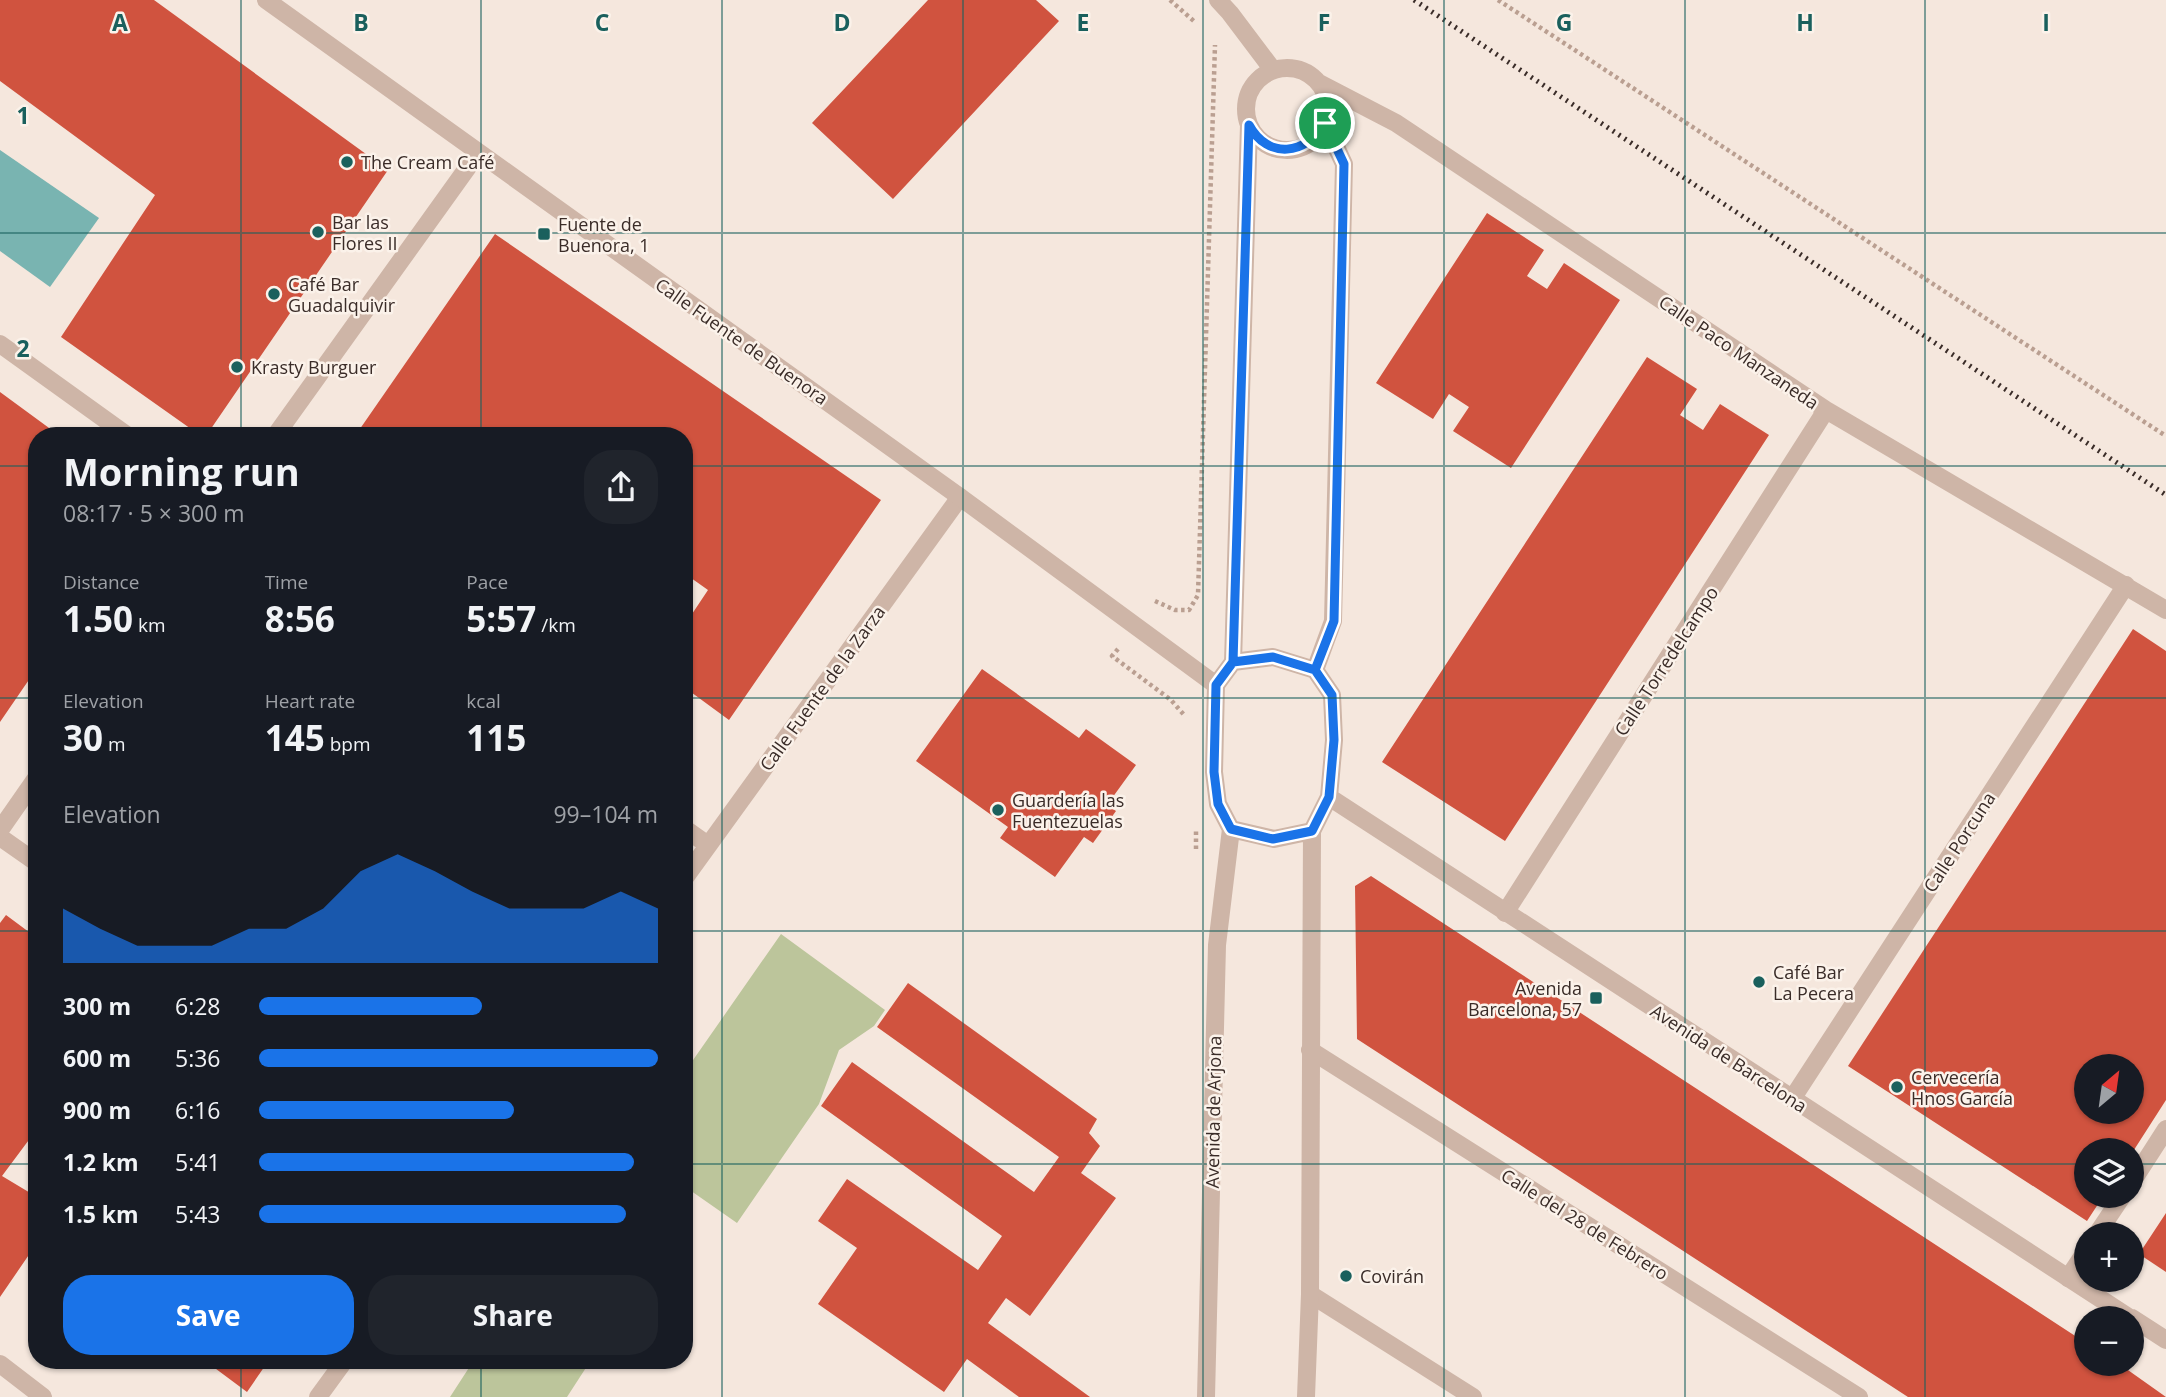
<!DOCTYPE html>
<meta charset="utf-8">
<style>
:root{--surface:#171b24;--page:#20242c;--text:#f1f3f6;--muted:#9ea1a6;--accent:#1a73e8}
body{margin:0;font-family:"Open Sans",sans-serif;background:var(--page);color:var(--text);height:100vh;display:flex;flex-direction:column;font-size:26px;white-space:nowrap}
*{box-sizing:border-box;margin:0}
p{font-size:23px;color:var(--muted)}
.icon{flex:none;width:38px;height:38px;fill:none;stroke:currentColor;stroke-width:2;stroke-linecap:round;stroke-linejoin:round}
.map{position:relative;flex:1;overflow:hidden}
.panel{position:absolute;left:28px;top:427px;width:665px;height:942px;display:flex;flex-direction:column;background:var(--surface);border-radius:28px;box-shadow:0 2px 5px #0004}
.panel>*{flex:none}
.needle{width:46px;rotate:29deg}
.fabs{position:absolute;left:2074px;top:1054px;display:grid;gap:14px}
.fabs a{display:grid;place-items:center;width:70px;height:70px;border-radius:50%;background:var(--surface);box-shadow:0 2px 5px #0004;font-size:35px}
.pin{position:absolute;display:grid;place-items:center;width:60px;height:60px;color:#fff;margin:-30px;border:4px solid #fff;border-radius:50%;box-shadow:0 2px 7px #0007}
.round{display:grid;place-items:center;flex:none;width:74px;height:74px;border-radius:28px;background:var(--page)}
.summary{display:flex;align-items:center;justify-content:space-between;height:119px;padding:0 35px}
h1{font-size:38px;font-weight:700;line-height:52px}
.figures{display:grid;grid-template-columns:repeat(3,1fr);gap:10px;height:119px;padding:7px 35px}
.figures div{display:grid;align-content:center}
.figures b{font-size:35px;font-weight:700}
.figures small{font-size:19px;font-weight:400}
.figures p{font-size:19px}
.chart{height:196px;padding:14px 35px}
.chart p{display:flex;justify-content:space-between}
.chart svg{width:100%;height:126px;margin-top:7px;fill:var(--accent);opacity:.7}
.cta{display:flex;gap:14px;margin-top:auto;padding:14px 35px}
.cta a{flex:1;height:80px;border-radius:28px;background:var(--accent);color:#fff;font-size:28px;font-weight:700;line-height:80px;text-align:center}
.cta a+a{background:var(--page);color:var(--text)}
ul{padding:0 35px;list-style:none;font-size:23px}
li{display:grid;grid-template-columns:112px 84px 1fr;align-items:center;height:52px}
li i{height:18px;border-radius:9px;background:var(--accent)}
.map>svg:first-child{display:block}
</style>
<div class="map">
<svg width="2166" height="1397" viewBox="0 0 2166 1397">
<rect width="100%" height="100%" fill="#f5e7dd"/>
<path fill="#bcc59b" d="M 781,934 L 885,1010 L 874,1026 L 839,1050 L 819,1104 L 737,1223 L 684,1186 L 684,1073 Z
M 474,1360 L 591,1360 L 567,1397 L 450,1397 Z"/>
<path fill="#79b4b1" d="M 0,150 L 99,218 L 50,287 L 0,251 Z"/>
<path fill="#d0533f" fill-rule="evenodd" d="M 0,0 L 154,0 L 388,170 L 206,436 L 201,436 L 61,337 L 155,195 L 0,81 Z
M 928,0 L 1036,0 L 1059,21 L 893,199 L 812,123 Z
M 1487,213 L 1544,250 L 1527,276 L 1547,289 L 1564,263 L 1620,300 L 1511,468 L 1453,431 L 1469,407 L 1449,394 L 1433,419 L 1376,383 Z
M 495,234 L 881,500 L 729,720 L 684,687 L 684,626 L 708,590 L 684,573 L 684,436 L 355,436 Z
M 1647,357 L 1697,389 L 1680,415 L 1703,430 L 1720,404 L 1769,435 L 1505,841 L 1382,762 Z
M 0,392 L 60,436 L 37,436 L 37,668 L 0,722 Z
M 2133,629 L 2166,651 L 2166,1100 L 2132,1153 L 2132,1150 L 2086,1150 L 2086,1195 L 2104,1195 L 2087,1221 L 1848,1066 ZM 2086,1066 L 2132,1066 L 2132,1111 L 2086,1111 Z
M 982,669 L 1079,738 L 1086,729 L 1136,765 L 1107,805 L 1116,811 L 1093,843 L 1084,837 L 1055,877 L 1000,838 L 1008,827 L 916,761 Z
M 1371,876 L 2086,1343 L 2086,1363 L 2118,1363 L 2166,1397 L 1908,1397 L 1357,1039 L 1355,886 Z
M 6,915 L 37,938 L 37,1129 L 2,1176 L 37,1197 L 37,1243 L 0,1297 L 0,923 Z
M 908,983 L 1097,1119 L 1089,1133 L 1100,1146 L 1081,1173 L 1116,1198 L 1030,1316 L 1006,1298 L 988,1323 L 1090,1397 L 1019,1397 L 967,1359 L 944,1392 L 818,1304 L 857,1248 L 818,1221 L 847,1179 L 978,1270 L 1002,1236 L 821,1106 L 852,1062 L 1034,1192 L 1059,1157 L 877,1027 Z
M 2166,1213 L 2166,1272 L 2139,1254 Z
M 204,1360 L 269,1360 L 247,1392 Z"/>
<g fill="none" stroke-linecap="round" stroke-linejoin="round">
<path stroke="#ba9f91" stroke-width="4.5" stroke-dasharray="3.5 3.5" stroke-linecap="butt" d="M 1170,0 L 1196,23
M 1498,0 L 2166,436
M 1155,601 L 1175,610 L 1189,610 L 1198,595 L 1215,45
M 1118,649 L 1112,656 L 1171,700 L 1185,716
M 1196,849 L 1196,830"/>
<path stroke="#ceb5a7" stroke-width="18" d="M 0,344 L 128,436
M 684,828 L 708,845
M 0,837 L 37,863
M 684,879 L 960,497
M 318,1397 L 345,1360"/>
<path stroke="#ceb5a7" stroke-width="18" d="M 266,0 L 960,497 L 1216,685
M 1218,0 L 1230,13 L 1273,70
M1246 109a41 41 0 1 1 82 0a41 41 0 1 1-82 0Z
M 1319,83 L 1396,123 L 1826,410 L 2166,610
M 275,436 L 478,153
M 1233,662 L 1249,125
M 1315,670 L 1333,621 L 1344,164 L 1325,123
M 0,830 L 37,777
M 1505,913 L 1826,410
M 1310,1050 L 1859,1397
M 1792,1099 L 2126,585
M 2132,1182 L 2166,1129
M 2097,1234 L 2123,1195
M 2068,1278 L 2086,1251
M 1310,1294 L 1473,1397
M 0,1364 L 43,1397"/>
<path stroke="#ceb5a7" stroke-width="18" d="M 1273,657 L 1315,670 L 1332,695 L 1334,740 L 1329,797 L 1312,831 L 1274,839 L 1231,829 L 1218,804 L 1214,772 L 1216,685 L 1233,662 Z
M 1329,797 L 2130,1318
M 2132,1318 L 2166,1340
M 1206,1397 L 1217,945 L 1231,829
M 1306,1397 L 1310,1294 L 1312,831"/>
<path stroke="#3a2c28" stroke-width="5" stroke-dasharray="2 5" stroke-linecap="butt" d="M 1414,0 L 2166,495"/>
</g>
<g fill="none" stroke-linecap="round" stroke-linejoin="round">
<defs>
<path id="route" d="M 1325,123 L 1344,164 L 1334,621 L 1315,670 L 1273,657 L 1233,662 L 1216,685 L 1214,772 L 1218,804 L 1231,829 L 1273,839 L 1312,831 L 1329,797 L 1334,740 L 1332,695 L 1315,670 L 1273,657 L 1233,662 L 1249,125 C 1268,160 1306,155 1325,123"/>
</defs>
<use href="#route" stroke="#fff" stroke-width="14"/>
<use href="#route" stroke="#1a73e8" stroke-width="9"/>
</g>
<path fill="none" stroke="#1a605d" stroke-width="2" stroke-opacity="0.55" d="M 241,0 L 241,436M 481,0 L 481,436M 722,0 L 722,1397M 963,0 L 963,1397M 1203,0 L 1203,1397M 1444,0 L 1444,1397M 1685,0 L 1685,1397M 1925,0 L 1925,1397M 0,233 L 2166,233M 0,466 L 37,466M 684,466 L 2166,466M 0,698 L 37,698M 684,698 L 2166,698M 0,931 L 37,931M 684,931 L 2166,931M 0,1164 L 37,1164M 684,1164 L 2086,1164M 2132,1164 L 2166,1164M 241,1360 L 241,1397M 481,1360 L 481,1397"/>
<g fill="#1a605d" stroke="#fbf2ea" stroke-width="2.5">
<circle cx="347" cy="162" r="7"/>
<circle cx="318" cy="232" r="7"/>
<rect x="537" y="227" width="14" height="14" rx="3.5"/>
<circle cx="274" cy="294" r="7"/>
<circle cx="237" cy="367" r="7"/>
<circle cx="998" cy="810" r="7"/>
<circle cx="1759" cy="982" r="7"/>
<rect x="1589" y="991" width="14" height="14" rx="3.5"/>
<circle cx="1897" cy="1087" r="7"/>
<circle cx="1346" cy="1276" r="7"/>
</g>
<g text-anchor="middle" dominant-baseline="central" stroke-width="5" stroke-linejoin="round" paint-order="stroke">
<g font-size="18" fill="#3a2c28" stroke="#fbf2ea" text-anchor="start">
<text x="361" y="162">The Cream Café</text>
<text x="332" y="222">Bar las<tspan x="332" dy="21">Flores II</tspan></text>
<text x="558" y="224">Fuente de<tspan x="558" dy="21">Buenora, 1</tspan></text>
<text x="288" y="284">Café Bar<tspan x="288" dy="21">Guadalquivir</tspan></text>
<text x="251" y="367">Krasty Burguer</text>
<text x="1012" y="800">Guardería las<tspan x="1012" dy="21">Fuentezuelas</tspan></text>
<text x="1773" y="972">Café Bar<tspan x="1773" dy="21">La Pecera</tspan></text>
<text x="1582" y="988" text-anchor="end">Avenida<tspan x="1582" dy="21">Barcelona, 57</tspan></text>
<text x="1911" y="1077">Cervecería<tspan x="1911" dy="21">Hnos García</tspan></text>
<text x="1360" y="1276">Covirán</text>
</g>
<g font-size="18" fill="#3a2c28" stroke="#fbf2ea">
<text transform="translate(742 341) rotate(35)">Calle Fuente de Buenora</text>
<text transform="translate(1739 352) rotate(34)">Calle Paco Manzaneda</text>
<text transform="translate(1666 661) rotate(-57)">Calle Torredelcampo</text>
<text transform="translate(822 688) rotate(-54)">Calle Fuente de la Zarza</text>
<text transform="translate(1959 842) rotate(-57)">Calle Porcuna</text>
<text transform="translate(1729 1058) rotate(33)">Avenida de Barcelona</text>
<text transform="translate(1213 1112) rotate(-89)">Avenida de Arjona</text>
<text transform="translate(1585 1224) rotate(32)">Calle del 28 de Febrero</text>
</g>
</g>
<g font-size="23" text-anchor="middle" font-weight="bold" fill="#1a605d" stroke="#fbf2ea" stroke-width="5" stroke-linejoin="round" paint-order="stroke">
<text x="120" y="31">A</text>
<text x="361" y="31">B</text>
<text x="602" y="31">C</text>
<text x="842" y="31">D</text>
<text x="1083" y="31">E</text>
<text x="1324" y="31">F</text>
<text x="1564" y="31">G</text>
<text x="1805" y="31">H</text>
<text x="2046" y="31">I</text>
<text x="23" y="124">1</text>
<text x="23" y="357">2</text>
</g>
</svg>
<div class="fabs">
<a><svg class="needle" viewBox="-14 -14 28 28"><path d="M0-13l5 13h-10z" fill="#e53935"/><path d="M0 13l5-13h-10z" fill="#9ea1a6"/></svg></a>
<a><svg class="icon" aria-label="layers" viewBox="0 0 24 24"><path d="M12 4l9 5-9 5-9-5zM3 14l9 5 9-5"/></svg></a>
<a>+</a>
<a>−</a>
</div>
<div class="pin" style="left:1325px;top:123px;background:#1e9e55"><svg class="icon" aria-label="arrive" viewBox="0 0 24 24"><path d="M6 21V4h12l-3 4 3 4H6"/></svg></div>
<section class="panel">
<div class="summary"><div><h1>Morning run</h1><p>08:17 · 5 × 300 m</p></div><a class="round"><svg class="icon" aria-label="share" viewBox="0 0 24 24"><path d="M12 15V3M7 8l5-5 5 5M5 13v7h14v-7"/></svg></a></div>
<div class="figures">
<div><p>Distance</p><b>1.50<small> km</small></b></div>
<div><p>Time</p><b>8:56</b></div>
<div><p>Pace</p><b>5:57<small> /km</small></b></div>
</div>
<div class="figures">
<div><p>Elevation</p><b>30<small> m</small></b></div>
<div><p>Heart rate</p><b>145<small> bpm</small></b></div>
<div><p>kcal</p><b>115</b></div>
</div>
<div class="chart"><p><span>Elevation</span>99–104 m</p>
<svg viewBox="0 0 160 44" preserveAspectRatio="none"><path d="M0 44V25L10 32L20 38L30 38L40 38L50 32L60 32L70 25L80 12L90 6L100 12L110 19L120 25L130 25L140 25L150 19L160 25V44z"/></svg>
</div>
<ul>
<li><b>300 m</b>6:28<i style="width:56%"></i></li>
<li><b>600 m</b>5:36<i style="width:100%"></i></li>
<li><b>900 m</b>6:16<i style="width:64%"></i></li>
<li><b>1.2 km</b>5:41<i style="width:94%"></i></li>
<li><b>1.5 km</b>5:43<i style="width:92%"></i></li>
</ul>
<div class="cta"><a>Save</a><a>Share</a></div>
</section>
</div>
